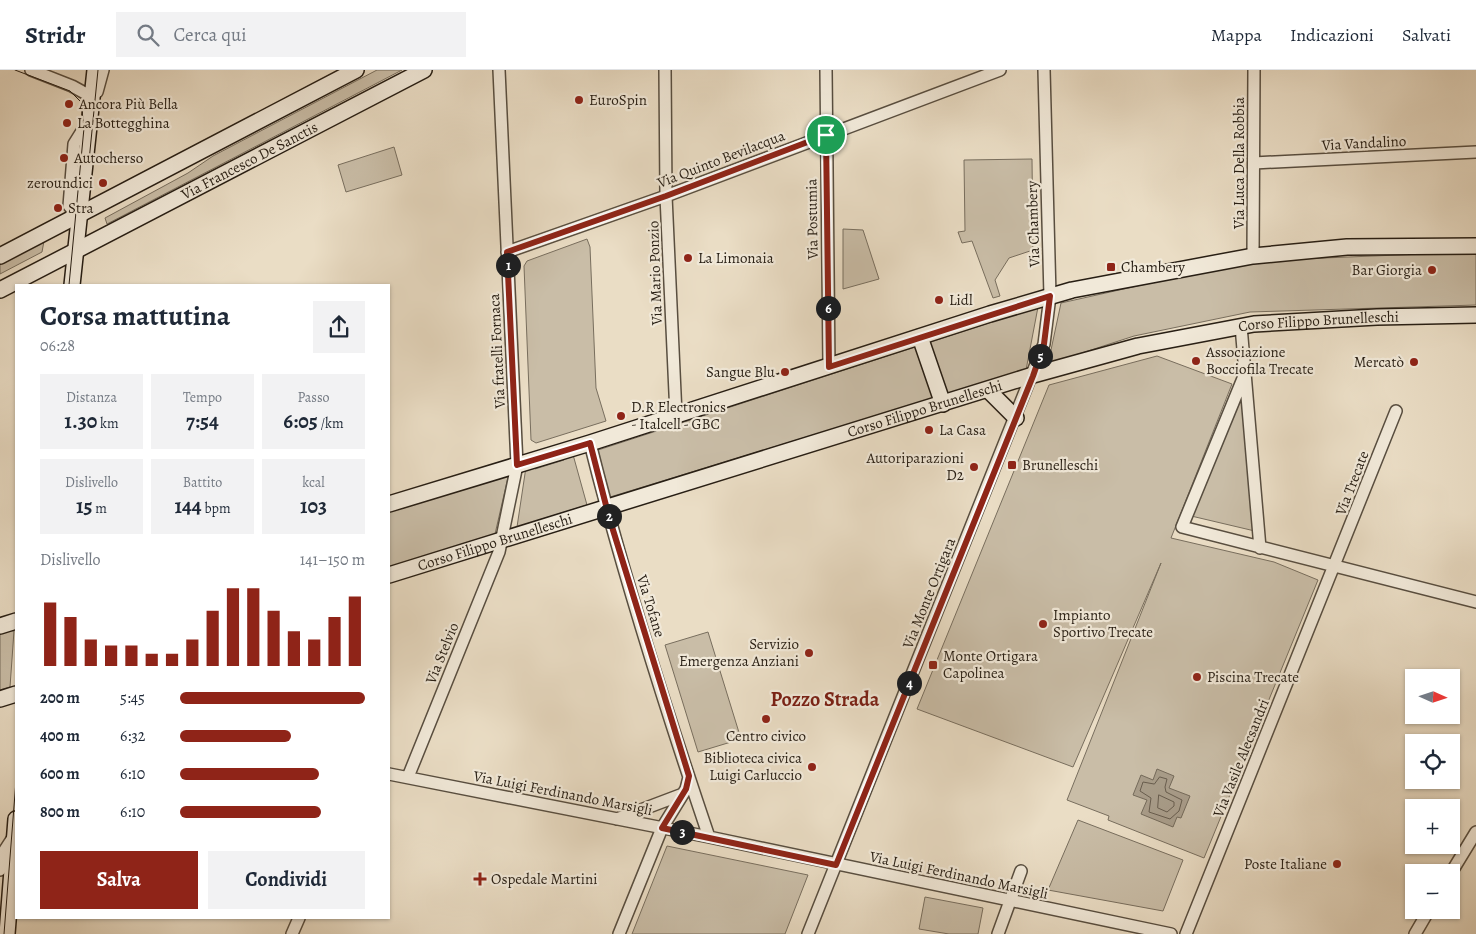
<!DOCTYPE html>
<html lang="it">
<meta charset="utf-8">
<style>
:root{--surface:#fff;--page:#f2f2f3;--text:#1f2937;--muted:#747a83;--line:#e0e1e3;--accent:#8f2418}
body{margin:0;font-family:Alegreya,serif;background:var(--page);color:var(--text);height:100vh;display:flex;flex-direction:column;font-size:19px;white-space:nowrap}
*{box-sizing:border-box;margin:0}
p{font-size:16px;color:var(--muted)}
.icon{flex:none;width:28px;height:28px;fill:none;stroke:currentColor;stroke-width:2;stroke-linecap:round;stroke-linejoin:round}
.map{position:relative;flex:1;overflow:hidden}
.side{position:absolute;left:15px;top:214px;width:375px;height:635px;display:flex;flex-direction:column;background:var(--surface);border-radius:0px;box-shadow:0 1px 4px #0004}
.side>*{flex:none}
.needle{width:32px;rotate:93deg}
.tools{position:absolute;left:1405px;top:599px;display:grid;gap:10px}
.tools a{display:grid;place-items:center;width:55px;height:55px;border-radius:0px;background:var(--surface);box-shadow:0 1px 4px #0004;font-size:25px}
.pin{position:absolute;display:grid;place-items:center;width:42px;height:42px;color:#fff;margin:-21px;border:2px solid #fff;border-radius:50%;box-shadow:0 1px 5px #0007}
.km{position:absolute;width:25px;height:25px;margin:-12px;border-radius:50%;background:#222;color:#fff;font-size:14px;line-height:25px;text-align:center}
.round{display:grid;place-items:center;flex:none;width:52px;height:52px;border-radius:0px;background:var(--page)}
.headline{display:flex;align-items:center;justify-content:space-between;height:85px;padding:0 25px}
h1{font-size:28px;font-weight:600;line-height:38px}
.stats{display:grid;grid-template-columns:repeat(3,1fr);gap:8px;height:85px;padding:5px 25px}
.stats div{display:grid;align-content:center;border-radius:0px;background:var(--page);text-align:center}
.stats b{font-size:21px;font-weight:600}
.stats small{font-size:14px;font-weight:400}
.stats p{font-size:14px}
.chart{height:140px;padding:10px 25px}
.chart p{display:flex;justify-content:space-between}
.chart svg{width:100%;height:90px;margin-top:5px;stroke:var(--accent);stroke-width:6}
.action{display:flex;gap:10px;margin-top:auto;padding:10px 25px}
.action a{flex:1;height:58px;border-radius:0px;background:var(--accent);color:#fff;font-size:20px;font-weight:600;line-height:58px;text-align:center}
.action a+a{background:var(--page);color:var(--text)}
ul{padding:0 25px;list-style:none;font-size:16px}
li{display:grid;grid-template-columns:80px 60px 1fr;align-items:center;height:38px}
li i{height:12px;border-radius:6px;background:var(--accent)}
header{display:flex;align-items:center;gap:30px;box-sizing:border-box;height:70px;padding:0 25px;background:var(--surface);border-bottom:1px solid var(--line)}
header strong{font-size:24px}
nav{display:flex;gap:28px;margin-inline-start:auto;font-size:18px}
.search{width:350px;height:45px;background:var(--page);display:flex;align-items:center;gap:12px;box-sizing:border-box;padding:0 18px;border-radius:0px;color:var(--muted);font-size:19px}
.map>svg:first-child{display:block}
</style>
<header>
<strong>Stridr</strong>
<div class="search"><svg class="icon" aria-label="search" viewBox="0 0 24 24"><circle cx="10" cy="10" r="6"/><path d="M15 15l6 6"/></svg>Cerca qui</div>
<nav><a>Mappa</a><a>Indicazioni</a><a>Salvati</a></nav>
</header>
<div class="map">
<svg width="1476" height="864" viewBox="0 0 1476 864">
<rect width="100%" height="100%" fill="#eaddc5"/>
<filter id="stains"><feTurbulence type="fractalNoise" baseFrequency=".004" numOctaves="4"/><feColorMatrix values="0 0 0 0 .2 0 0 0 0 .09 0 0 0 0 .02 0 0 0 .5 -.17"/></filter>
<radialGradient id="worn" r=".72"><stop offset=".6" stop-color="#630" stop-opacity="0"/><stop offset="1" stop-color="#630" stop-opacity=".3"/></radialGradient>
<path fill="#c9bda7" stroke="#786e5e" d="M 377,0 L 402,0 L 107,154 L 105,148 L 188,103 L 213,86 Z
M 394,77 L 402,105 L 346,122 L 338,95 Z
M 1032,89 L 1033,180 L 1009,188 L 995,210 L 1000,226 L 993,228 L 972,171 L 962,173 L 958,162 L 965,161 L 964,90 Z
M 843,159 L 863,160 L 879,209 L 843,219 Z
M 587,169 L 590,177 L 596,318 L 606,351 L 536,373 L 531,370 L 524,196 L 527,191 Z
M 44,171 L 42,182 L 0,204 L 0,194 Z
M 1473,182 L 1476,183 L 1476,235 L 1250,242 L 1134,266 L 1048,294 L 1061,233 L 1249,191 Z
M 1038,237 L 1026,300 L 610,427 L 595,381 Z
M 1157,286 L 1232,314 L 1171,468 L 1274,492 L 1318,510 L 1204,788 L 1108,750 L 1109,746 L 1067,730 L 1161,493 L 1073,697 L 917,639 L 1049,315 Z
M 1242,306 L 1259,462 L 1187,445 Z
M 572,381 L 587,435 L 517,457 L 526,397 L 535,393 L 535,399 L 564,390 L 566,383 Z
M 509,403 L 495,464 L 389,498 L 389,440 Z
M 0,559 L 14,561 L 10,617 L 0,620 Z
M 708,562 L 741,669 L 698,682 L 665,575 Z
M 1078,750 L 1183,790 L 1163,841 L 1048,820 Z
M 667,776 L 808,805 L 785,864 L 632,864 Z
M 925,827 L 983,838 L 978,864 L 949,864 L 919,859 Z"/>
<path fill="#a89c89" stroke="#746a5a" d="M 1157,699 L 1174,706 L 1169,718 L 1190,726 L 1181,748 L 1177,747 L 1173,757 L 1141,744 L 1147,730 L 1133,725 L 1141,705 L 1153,710 Z"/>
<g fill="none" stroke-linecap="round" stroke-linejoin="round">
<path stroke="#685d4e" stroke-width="1" d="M 1160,707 L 1167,709 L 1165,717 L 1166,722 L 1182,730 L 1179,741 L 1170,749 L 1149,742 L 1151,728 L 1140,721 L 1143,712 L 1154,714 Z
M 1159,725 L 1174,732 L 1174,736 L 1167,742 L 1158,738 Z"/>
<defs>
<path id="street" d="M 31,0 L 72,16 L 92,27
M 665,0 L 666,126 L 676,345
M 826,0 L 829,297
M 97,22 L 103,0
M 1254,93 L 1476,82
M 79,145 L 69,136 L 74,74 L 89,50
M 507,182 L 666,126 L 1000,0
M 1253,186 L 1254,0
M 1241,256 L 1260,478
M 1244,306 L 1182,457 L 1476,532
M 590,373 C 623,506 665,637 709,767
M 389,704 L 709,767 L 1171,864
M 408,707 L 499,482 L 517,395 L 499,0
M 617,749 L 683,724
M 0,800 L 3,783 L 14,766
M 1451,803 L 1476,762
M 292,864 L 299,848
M 619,864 L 662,758 L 686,719 L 689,707
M 808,864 L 1044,274 L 1050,226 L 1044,0
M 998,864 L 1021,801
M 1186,864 L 1396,341
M 1415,864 L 1429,840"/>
<g id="secondary">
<path d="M 0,186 L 356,0"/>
<path d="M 72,215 L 95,0"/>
<path id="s1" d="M 0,220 L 424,0"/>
<path d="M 920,267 L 943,334"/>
<path d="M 988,320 L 1016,348"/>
<path d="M 389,434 L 590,373 L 990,244 L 1072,220 L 1253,186 L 1347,177 L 1476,176"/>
<path id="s2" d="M 389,505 L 1033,305 L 1138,276 L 1254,254 L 1377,247 L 1476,245"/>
<path d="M 0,556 L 16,551"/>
<path d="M 0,629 L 16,624"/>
<path d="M 7,864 L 16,749"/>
</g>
</defs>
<use href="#street" stroke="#584e40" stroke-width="14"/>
<use href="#secondary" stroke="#271e14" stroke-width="18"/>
<use href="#street" stroke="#f1e9d9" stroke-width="11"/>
<use href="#secondary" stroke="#f1e9d9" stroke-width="15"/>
<path stroke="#271e14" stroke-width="1" d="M 15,0 L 70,21 L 81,32 L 84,58 L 69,215
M 89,91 L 98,0
M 4,864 L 16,711"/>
</g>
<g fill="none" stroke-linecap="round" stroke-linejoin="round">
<defs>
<path id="route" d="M 826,65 L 829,297 L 1050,226 L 1044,274 L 1033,306 L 836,795 L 662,758 L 686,719 L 689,706 L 609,447 L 590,373 L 517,395 L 507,182 L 666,126 Z"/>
</defs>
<use href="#route" stroke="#fff" stroke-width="10"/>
<use href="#route" stroke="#8f2418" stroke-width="6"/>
</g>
<g fill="#8f2418" stroke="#f1e9d9" stroke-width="2">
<circle cx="579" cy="30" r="5"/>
<circle cx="69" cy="34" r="5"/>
<circle cx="67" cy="53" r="5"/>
<circle cx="64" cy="88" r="5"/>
<circle cx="103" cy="113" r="5"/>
<circle cx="58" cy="138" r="5"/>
<circle cx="688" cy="188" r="5"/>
<rect x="1106" y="192" width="10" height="10" rx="2.5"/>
<circle cx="1432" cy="200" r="5"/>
<circle cx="939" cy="230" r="5"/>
<circle cx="1196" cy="291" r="5"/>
<circle cx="1414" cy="292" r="5"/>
<circle cx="785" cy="302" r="5"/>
<circle cx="621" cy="346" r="5"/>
<circle cx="929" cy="360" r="5"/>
<rect x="1007" y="390" width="10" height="10" rx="2.5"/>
<circle cx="974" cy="397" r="5"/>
<circle cx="1043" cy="554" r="5"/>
<circle cx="809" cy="583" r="5"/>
<rect x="928" y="590" width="10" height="10" rx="2.5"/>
<circle cx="1197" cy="607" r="5"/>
<circle cx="766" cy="649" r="5"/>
<circle cx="812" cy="697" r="5"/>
<circle cx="1337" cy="794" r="5"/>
<path d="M477.5 801.5h5v5h5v5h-5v5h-5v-5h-5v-5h5z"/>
</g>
<g text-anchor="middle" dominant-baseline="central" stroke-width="4.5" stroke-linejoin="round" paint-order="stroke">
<g font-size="15" fill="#271e14" stroke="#f1e9d9" text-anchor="start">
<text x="589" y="30">EuroSpin</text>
<text x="79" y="34">Ancora Più Bella</text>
<text x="77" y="53">La Bottegghina</text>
<text x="74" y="88">Autocherso</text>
<text x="93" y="113" text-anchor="end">zeroundici</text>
<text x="68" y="138">Stra</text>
<text x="698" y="188">La Limonaia</text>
<text x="1121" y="197">Chambery</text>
<text x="1422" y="200" text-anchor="end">Bar Giorgia</text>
<text x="949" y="230">Lidl</text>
<text x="1206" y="282">Associazione<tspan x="1206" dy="17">Bocciofila Trecate</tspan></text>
<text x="1404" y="292" text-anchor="end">Mercatò</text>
<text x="775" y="302" text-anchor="end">Sangue Blu</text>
<text x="631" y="337">D.R Electronics<tspan x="631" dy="17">- Italcell - GBC</tspan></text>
<text x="939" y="360">La Casa</text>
<text x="964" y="388" text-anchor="end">Autoriparazioni<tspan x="964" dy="17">D2</tspan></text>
<text x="1022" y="395">Brunelleschi</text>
<text x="1053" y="545">Impianto<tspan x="1053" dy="17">Sportivo Trecate</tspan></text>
<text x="799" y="574" text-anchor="end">Servizio<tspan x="799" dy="17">Emergenza Anziani</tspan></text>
<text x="943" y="586">Monte Ortigara<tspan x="943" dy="17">Capolinea</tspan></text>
<text x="1207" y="607">Piscina Trecate</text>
<text x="766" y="666" text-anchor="middle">Centro civico</text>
<text x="802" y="688" text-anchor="end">Biblioteca civica<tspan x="802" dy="17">Luigi Carluccio</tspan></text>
<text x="1327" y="794" text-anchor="end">Poste Italiane</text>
<text x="491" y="809">Ospedale Martini</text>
</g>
<g font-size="15" fill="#271e14" stroke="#f1e9d9">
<text transform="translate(1364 73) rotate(-3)">Via Vandalino</text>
<text transform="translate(721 89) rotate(-21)">Via Quinto Bevilacqua</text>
<text stroke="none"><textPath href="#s1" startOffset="281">Via Francesco De Sanctis</textPath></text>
<text transform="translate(1239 93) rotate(-90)">Via Luca Della Robbia</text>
<text transform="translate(812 149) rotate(-91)">Via Postumia</text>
<text transform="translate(1033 154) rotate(-92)">Via Chambery</text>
<text transform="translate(655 203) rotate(-92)">Via Mario Ponzio</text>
<text stroke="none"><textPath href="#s2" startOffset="966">Corso Filippo Brunelleschi</textPath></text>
<text transform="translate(497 281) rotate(-93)">Via fratelli Fornaca</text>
<text stroke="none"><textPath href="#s2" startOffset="561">Corso Filippo Brunelleschi</textPath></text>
<text transform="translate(1352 413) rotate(-69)">Via Trecate</text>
<text stroke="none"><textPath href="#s2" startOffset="111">Corso Filippo Brunelleschi</textPath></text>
<text transform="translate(929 523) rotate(-68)">Via Monte Ortigara</text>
<text transform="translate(651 536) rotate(73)">Via Tofane</text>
<text transform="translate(442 583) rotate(-68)">Via Stelvio</text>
<text transform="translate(1241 688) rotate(-68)">Via Vasile Alecsandri</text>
<text transform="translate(563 723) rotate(11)">Via Luigi Ferdinando Marsigli</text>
<text transform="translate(959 805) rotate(12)">Via Luigi Ferdinando Marsigli</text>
</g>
<g font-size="20" font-weight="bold" fill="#7a1f14" stroke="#f1e9d9">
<text x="825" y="629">Pozzo Strada</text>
</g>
</g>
<rect width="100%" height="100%" filter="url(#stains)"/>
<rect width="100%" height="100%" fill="url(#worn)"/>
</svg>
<div class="tools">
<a><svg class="needle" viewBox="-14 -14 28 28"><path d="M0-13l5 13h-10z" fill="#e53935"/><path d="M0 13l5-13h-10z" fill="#747a83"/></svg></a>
<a><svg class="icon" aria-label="locate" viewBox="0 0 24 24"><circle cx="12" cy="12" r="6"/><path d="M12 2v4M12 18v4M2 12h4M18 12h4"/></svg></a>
<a>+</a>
<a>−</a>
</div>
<div class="pin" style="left:826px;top:65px;background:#1e9e55"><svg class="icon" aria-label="arrive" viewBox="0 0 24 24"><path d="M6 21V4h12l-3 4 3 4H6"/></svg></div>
<b class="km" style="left:508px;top:195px">1</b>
<b class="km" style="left:609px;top:446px">2</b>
<b class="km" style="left:682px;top:762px">3</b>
<b class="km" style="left:909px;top:613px">4</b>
<b class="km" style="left:1040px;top:286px">5</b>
<b class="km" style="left:828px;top:238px">6</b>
<section class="side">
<div class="headline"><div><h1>Corsa mattutina</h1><p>06:28</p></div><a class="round"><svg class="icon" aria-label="share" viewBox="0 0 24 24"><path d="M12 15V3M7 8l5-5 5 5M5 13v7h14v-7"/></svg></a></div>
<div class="stats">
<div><p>Distanza</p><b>1.30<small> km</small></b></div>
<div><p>Tempo</p><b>7:54</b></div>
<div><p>Passo</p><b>6:05<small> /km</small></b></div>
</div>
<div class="stats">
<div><p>Dislivello</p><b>15<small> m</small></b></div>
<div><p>Battito</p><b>144<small> bpm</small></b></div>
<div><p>kcal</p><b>103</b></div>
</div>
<div class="chart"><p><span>Dislivello</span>141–150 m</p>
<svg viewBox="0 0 160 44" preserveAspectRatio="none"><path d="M5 44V13M15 44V20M25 44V31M35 44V34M45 44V34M55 44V38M65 44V38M75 44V31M85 44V17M95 44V6M105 44V6M115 44V17M125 44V27M135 44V31M145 44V20M155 44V10"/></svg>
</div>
<ul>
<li><b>200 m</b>5:45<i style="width:100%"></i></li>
<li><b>400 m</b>6:32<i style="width:60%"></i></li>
<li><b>600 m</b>6:10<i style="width:75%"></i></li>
<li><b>800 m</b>6:10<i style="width:76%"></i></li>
</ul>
<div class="action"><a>Salva</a><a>Condividi</a></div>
</section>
</div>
